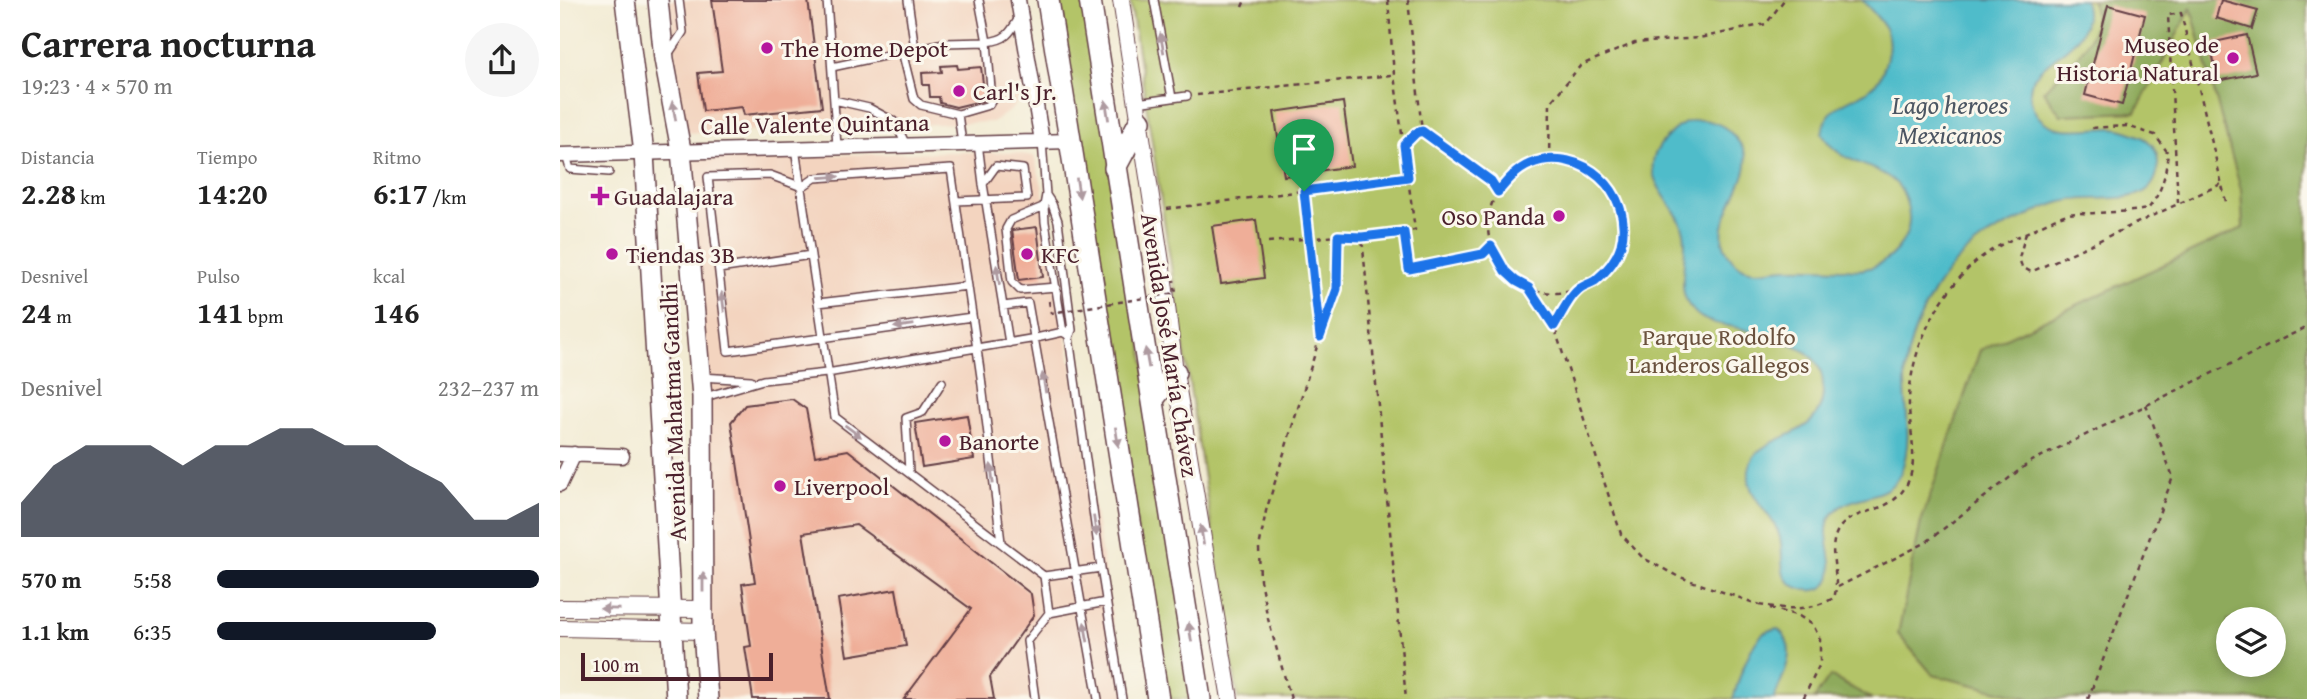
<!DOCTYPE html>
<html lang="es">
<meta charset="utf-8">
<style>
:root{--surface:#fff;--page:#f6f6f6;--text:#222;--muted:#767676;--accent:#111827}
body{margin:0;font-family:"Gentium Book Plus",serif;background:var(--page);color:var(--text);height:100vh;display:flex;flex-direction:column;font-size:26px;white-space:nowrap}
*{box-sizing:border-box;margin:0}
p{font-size:23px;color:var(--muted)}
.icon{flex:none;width:38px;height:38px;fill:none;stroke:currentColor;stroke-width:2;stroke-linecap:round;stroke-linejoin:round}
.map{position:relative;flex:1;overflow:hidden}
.sheet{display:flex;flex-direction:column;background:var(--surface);width:560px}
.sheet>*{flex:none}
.controls{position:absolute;left:1656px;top:607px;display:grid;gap:14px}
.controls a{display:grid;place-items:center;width:70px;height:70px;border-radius:50%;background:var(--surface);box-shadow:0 4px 10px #0003;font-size:35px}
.scale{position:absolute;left:21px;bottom:18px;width:192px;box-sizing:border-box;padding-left:7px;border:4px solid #4a1f2b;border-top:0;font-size:19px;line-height:24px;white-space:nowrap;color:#4a1f2b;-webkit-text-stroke:5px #fbf7ec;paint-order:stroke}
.pin{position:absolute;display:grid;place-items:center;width:60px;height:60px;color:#fff;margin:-72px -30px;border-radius:50% 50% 50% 0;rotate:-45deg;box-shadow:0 0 7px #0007}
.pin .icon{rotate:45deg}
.round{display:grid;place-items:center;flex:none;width:74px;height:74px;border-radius:37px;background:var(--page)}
.summary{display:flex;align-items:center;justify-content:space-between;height:119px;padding:0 21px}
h1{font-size:38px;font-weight:800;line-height:52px}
.stats{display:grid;grid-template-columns:repeat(3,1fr);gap:10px;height:119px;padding:7px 21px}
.stats div{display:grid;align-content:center}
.stats b{font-size:30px;font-weight:800}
.stats small{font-size:19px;font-weight:400}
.stats p{font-size:19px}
.chart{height:196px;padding:14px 21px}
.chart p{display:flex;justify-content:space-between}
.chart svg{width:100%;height:126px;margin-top:7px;fill:var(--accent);opacity:.7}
ul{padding:0 21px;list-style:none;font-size:23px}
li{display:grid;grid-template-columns:112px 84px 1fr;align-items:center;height:52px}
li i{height:18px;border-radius:9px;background:var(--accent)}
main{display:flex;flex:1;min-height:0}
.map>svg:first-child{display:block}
</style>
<main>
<section class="sheet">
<div class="summary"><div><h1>Carrera nocturna</h1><p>19:23 · 4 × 570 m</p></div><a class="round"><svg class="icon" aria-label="share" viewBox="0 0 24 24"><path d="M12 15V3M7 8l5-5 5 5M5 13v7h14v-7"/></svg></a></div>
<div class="stats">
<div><p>Distancia</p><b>2.28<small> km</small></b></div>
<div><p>Tiempo</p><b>14:20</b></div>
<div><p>Ritmo</p><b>6:17<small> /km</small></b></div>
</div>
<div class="stats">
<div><p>Desnivel</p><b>24<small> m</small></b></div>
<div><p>Pulso</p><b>141<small> bpm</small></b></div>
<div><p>kcal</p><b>146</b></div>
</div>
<div class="chart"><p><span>Desnivel</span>232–237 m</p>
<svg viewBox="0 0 160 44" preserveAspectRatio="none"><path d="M0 44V32L10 19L20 12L30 12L40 12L50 19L60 12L70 12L80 6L90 6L100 12L110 12L120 19L130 25L140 38L150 38L160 32V44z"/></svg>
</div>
<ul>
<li><b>570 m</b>5:58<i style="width:100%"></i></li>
<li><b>1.1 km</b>6:35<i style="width:68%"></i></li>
</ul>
</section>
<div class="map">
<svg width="1747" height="699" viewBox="0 0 1747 699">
<rect width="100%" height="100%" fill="#fbf7ec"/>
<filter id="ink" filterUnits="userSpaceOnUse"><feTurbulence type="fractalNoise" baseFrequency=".0143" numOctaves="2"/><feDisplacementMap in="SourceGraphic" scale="14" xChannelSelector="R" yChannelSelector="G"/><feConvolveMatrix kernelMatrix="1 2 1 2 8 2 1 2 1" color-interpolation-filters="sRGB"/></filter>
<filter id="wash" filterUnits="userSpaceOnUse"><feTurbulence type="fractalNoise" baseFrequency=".00686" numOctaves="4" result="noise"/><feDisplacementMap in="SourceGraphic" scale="28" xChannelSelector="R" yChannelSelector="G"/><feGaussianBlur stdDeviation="1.57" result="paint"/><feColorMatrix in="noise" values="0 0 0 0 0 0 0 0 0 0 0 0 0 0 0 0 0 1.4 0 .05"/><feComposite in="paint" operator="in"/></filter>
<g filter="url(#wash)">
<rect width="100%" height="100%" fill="#f2ebd3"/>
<path fill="#f3d4bf" d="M 110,0 L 453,0 L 466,76 L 462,95 L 452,109 L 433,122 L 124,133 Z
M 390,152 L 455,153 L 474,156 L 482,185 L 565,699 L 151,699 L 122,159 Z"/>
<path fill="#b3c467" stroke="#7e7249" stroke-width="2" fill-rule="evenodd" d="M 496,0 L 529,0 L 636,699 L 603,699 Z
M 570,0 L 1747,0 L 1747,699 L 678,699 ZM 1668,620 L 1713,620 L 1713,665 L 1668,665 Z"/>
<path fill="#8eaa5c" stroke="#6c6444" stroke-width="2" fill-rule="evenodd" d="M 1531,0 L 1747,0 L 1747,699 L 1472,699 L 1373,675 L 1338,634 L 1361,522 L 1420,350 L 1683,228 L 1681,190 L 1631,8 L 1576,112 L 1501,115 L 1483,91 C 1506,69 1548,35 1531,0 ZM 1668,620 L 1713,620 L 1713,665 L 1668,665 Z
M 1270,676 L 1312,699 L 1254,699 Z"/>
<path fill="#50bcca" stroke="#4d6e7a" stroke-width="2" d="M 1302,0 L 1524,0 C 1540,56 1459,56 1471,102 C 1482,140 1524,128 1552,128 C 1562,128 1573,133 1582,137 C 1590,141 1595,147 1597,155 C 1600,170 1596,186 1582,193 C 1560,203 1527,195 1502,202 C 1488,205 1474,213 1461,219 C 1448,225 1435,231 1423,239 C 1385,264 1356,314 1347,358 C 1340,395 1355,432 1342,469 C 1330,507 1285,488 1269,520 C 1260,540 1285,578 1260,589 C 1253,591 1248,591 1242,589 C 1216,581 1224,564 1221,543 C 1217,512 1181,499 1190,465 C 1199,430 1267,444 1263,384 C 1262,365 1252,354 1236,346 C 1216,338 1196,333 1175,327 C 1165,325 1153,324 1144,319 C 1140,317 1135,313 1132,309 C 1114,291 1129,256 1124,232 C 1117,200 1070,176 1106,138 C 1112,131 1122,123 1132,121 C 1145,118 1162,123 1171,133 C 1179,141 1188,153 1186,165 C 1183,194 1145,229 1172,259 C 1184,273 1198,272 1215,269 C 1238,266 1261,269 1284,269 C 1291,269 1299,271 1305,269 C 1328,265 1351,240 1349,216 C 1347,199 1342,185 1327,176 C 1302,161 1279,162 1262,134 C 1267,99 1297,104 1316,83 C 1322,76 1325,66 1327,57 C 1334,30 1319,19 1302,0 Z
M 1218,629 C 1241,649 1222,676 1214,699 L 1173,699 C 1178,681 1189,646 1203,634 C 1207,630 1213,630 1218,629 Z"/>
<g id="blocks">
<path fill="#efae98" d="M 152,0 L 248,0 L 262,107 L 184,115 L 182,107 L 143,111 L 138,73 L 162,71 Z
M 1661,0 L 1698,10 L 1692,29 L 1656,18 Z
M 1548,5 L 1585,15 L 1562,105 L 1525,95 Z
M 1687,35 L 1696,73 L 1658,81 L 1650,43 Z
M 397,65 L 398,69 L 421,67 L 425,100 L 396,107 L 380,103 L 379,97 L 370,97 L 369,85 L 363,85 L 362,73 L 382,72 L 381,66 Z
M 783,102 L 792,166 L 724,176 L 714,112 Z
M 696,220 L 704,278 L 661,284 L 652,226 Z
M 477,227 L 483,277 L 459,280 L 452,230 Z
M 232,399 L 246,409 L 255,456 L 288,450 L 471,594 L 474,615 L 430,677 L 434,699 L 344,699 L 411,609 L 296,525 L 243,533 L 270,699 L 193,699 L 185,647 L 191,646 L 182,584 L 195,582 L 171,422 L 185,405 Z
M 407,415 L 414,459 L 362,467 L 355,423 Z
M 336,589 L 346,646 L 287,656 L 278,599 Z"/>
</g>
</g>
<g filter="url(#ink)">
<use href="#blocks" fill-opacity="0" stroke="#633e44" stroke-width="2"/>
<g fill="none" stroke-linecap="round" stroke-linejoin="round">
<defs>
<path id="service" d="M 267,0 L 277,146
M 348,0 L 355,49
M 342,51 L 354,99 L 361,105 L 398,114
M 107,56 L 123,32 L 119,0
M 272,67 L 384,43 L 427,42 L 419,0
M 612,98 L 627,96
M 274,100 L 309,108 L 335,122 L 346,145
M 577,103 L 612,98 L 594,0
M 482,141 L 486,195 L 484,206 L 485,222 L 503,332 L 506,334
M 402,143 L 398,114 L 429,105 L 432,100 L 427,42 C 447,40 450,33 460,16
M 418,143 L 423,184 L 449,343
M 235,148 L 275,417 L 484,576 L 489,613
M 6,155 L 10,169 L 49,172
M 486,195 L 492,204 L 498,221 L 512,330 L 509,337 L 541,568 L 562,699
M 396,201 L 467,198 L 463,169 L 436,166 L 423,184
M 485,206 L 451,220 L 446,229 L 452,282 L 460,290 L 496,287
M 159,269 L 251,255
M 258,303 L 408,286
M 443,306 L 468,303 L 538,699
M 412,317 L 168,351 L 148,177 L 210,175 L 242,187 L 255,178 L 391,169 L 421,377 L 441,542
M 141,377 L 191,380
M 145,397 L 203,380 L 267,373 L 476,338 L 512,330
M 349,472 L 346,418 L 363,412 L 382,382
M 484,576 L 541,568
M 475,699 L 467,641 L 489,613 L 546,602"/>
<path id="minor" d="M 458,0 L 482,141
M 0,155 L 510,141
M 0,454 L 62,456
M 0,484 L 14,454"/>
<path id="tertiary" d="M 561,0 L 604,282 L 615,372 L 670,699
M 0,608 L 143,609
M 0,628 L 143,631"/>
<path id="secondary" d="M 65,0 L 84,153 L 116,699
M 98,0 L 104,59 L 121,150 L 142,397 L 143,631 L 148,699"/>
<path id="primary" d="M 488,0 L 598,699
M 530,0 C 565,233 604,466 640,699
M 555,168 L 580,121
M 594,398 L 615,372"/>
</defs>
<use href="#service" stroke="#633e44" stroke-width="10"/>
<use href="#minor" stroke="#633e44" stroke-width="17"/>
<use href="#tertiary" stroke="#633e44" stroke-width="18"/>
<use href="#secondary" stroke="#633e44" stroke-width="22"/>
<use href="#primary" stroke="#633e44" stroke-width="24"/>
<path stroke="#633e44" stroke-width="2.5" stroke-dasharray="5 5" stroke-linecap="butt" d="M 828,0 L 834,75 L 855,230 L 802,237 L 846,699
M 848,0 L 862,131
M 682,7 L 685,0
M 637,95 L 832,75
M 845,144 L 856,133 L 862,131 L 931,181 L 938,192
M 989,159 L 990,103 L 1021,65 L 1075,43 L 1139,38 L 1206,24 L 1224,0
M928 226a67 67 0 1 1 134 0a67 67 0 1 1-134 0Z
M 744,191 L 759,334
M 1618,203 L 1608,15 L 1621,13 L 1667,206
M 607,209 L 847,177
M 844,232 L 849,269 L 923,254 L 931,246
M 1466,233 L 1459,258 L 1462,267 L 1471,272 L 1661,184
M 708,242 L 778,236 L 802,237
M 969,288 L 994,326 L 1061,534 L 1083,558 L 1117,576 L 1200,605
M 994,325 L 1017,290
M 1278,587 L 1365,543 L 1470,462 L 1747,327
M 1199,605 C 1228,609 1247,612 1274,598 C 1281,576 1266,551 1278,530 C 1293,506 1330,517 1347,484 C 1360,459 1348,426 1349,400 C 1351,347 1379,293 1418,260 C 1435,246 1455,238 1474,229 C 1485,224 1497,216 1509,214 C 1517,212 1527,214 1535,213 C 1553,212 1571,212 1588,209 C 1603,190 1605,177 1608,153 L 1595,135 L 1567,126 L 1530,128
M 1210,608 L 1239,616 L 1253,625 L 1260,639 L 1260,664 L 1243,699
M 731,699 L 708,619 L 700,580 L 699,548 L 706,511 L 760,337 L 777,289 L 778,236
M 1528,699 L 1613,477 L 1586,405"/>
<use href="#service" stroke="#fff" stroke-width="7"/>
<use href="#minor" stroke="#fff" stroke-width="14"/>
<use href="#tertiary" stroke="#fff" stroke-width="16"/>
<use href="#secondary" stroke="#fff" stroke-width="19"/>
<use href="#primary" stroke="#fff" stroke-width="21"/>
<path stroke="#633e44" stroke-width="2.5" stroke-dasharray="5 5" stroke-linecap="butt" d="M 489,301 L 491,313 L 616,293 L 614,280"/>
</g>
<defs><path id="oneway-solid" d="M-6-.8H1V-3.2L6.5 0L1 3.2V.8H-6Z" transform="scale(1.75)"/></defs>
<g fill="#ae9aa0">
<use href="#oneway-solid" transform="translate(602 43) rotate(-100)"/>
<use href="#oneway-solid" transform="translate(547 110) rotate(-99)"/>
<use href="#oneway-solid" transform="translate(114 111) rotate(-100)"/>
<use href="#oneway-solid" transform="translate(269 177) rotate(-4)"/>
<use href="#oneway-solid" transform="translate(518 188) rotate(81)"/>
<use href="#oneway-solid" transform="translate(438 275) rotate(-99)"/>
<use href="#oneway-solid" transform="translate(163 302) rotate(-97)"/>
<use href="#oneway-solid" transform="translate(344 326) rotate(172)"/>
<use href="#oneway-solid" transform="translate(587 358) rotate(-100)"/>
<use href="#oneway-solid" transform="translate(484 383) rotate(-100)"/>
<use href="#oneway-solid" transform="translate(293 431) rotate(36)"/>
<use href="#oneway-solid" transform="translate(557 437) rotate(81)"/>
<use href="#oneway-solid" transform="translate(432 474) rotate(-97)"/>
<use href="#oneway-solid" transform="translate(535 526) rotate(82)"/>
<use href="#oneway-solid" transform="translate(642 535) rotate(-99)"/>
<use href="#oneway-solid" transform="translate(143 582) rotate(-90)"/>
<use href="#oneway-solid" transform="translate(50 609) rotate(-179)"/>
<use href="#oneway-solid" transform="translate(526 632) rotate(-100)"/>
<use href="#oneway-solid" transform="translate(630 632) rotate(-99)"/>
</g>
</g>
<g fill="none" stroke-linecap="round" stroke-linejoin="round" filter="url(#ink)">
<defs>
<path id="route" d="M 862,131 L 931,181 L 938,192 C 947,181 956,170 970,164 C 1020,144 1075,192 1061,245 C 1057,258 1047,271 1036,280 C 1031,284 1023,285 1018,290 C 1008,298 1001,315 994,326 L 969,288 L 956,281 L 945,271 L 931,246 L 923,254 L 849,269 L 844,232 L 802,237 L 778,236 L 777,289 L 760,337 L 744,191 L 848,177 L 844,145 L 856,133 Z"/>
</defs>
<use href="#route" stroke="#fff" stroke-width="14"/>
<use href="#route" stroke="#1a73e8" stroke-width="9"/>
</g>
<g fill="#b5179e" stroke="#fbf7ec" stroke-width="2.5">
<circle cx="207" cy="48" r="7"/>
<circle cx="1673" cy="58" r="7"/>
<circle cx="399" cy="91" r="7"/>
<path d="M36.5 185.5h7v7h7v7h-7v7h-7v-7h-7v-7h7z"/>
<circle cx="999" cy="216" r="7"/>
<circle cx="52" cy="254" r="7"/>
<circle cx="467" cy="254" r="7"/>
<circle cx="385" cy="441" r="7"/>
<circle cx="220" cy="486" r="7"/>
</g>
<g text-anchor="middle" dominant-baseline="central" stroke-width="6" stroke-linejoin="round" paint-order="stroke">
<g font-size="24" fill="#4a1f2b" stroke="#fbf7ec" text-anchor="start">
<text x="1659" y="44" text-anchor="end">Museo de<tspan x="1659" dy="28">Historia Natural</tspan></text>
<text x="221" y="48">The Home Depot</text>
<text x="413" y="91">Carl's Jr.</text>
<text x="54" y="196">Guadalajara</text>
<text x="985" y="216" text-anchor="end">Oso Panda</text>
<text x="66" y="254">Tiendas 3B</text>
<text x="481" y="254">KFC</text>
<text x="399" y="441">Banorte</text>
<text x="234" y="486">Liverpool</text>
</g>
<g font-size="24" fill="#4a1f2b" stroke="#fbf7ec">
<text transform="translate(255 124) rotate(-1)">Calle Valente Quintana</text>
<text transform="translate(610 345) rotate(81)">Avenida José María Chávez</text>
<text transform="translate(113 412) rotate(-92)">Avenida Mahatma Gandhi</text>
</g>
<g font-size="24" fill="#6a513d" stroke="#fbf7ec">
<text x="1159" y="336">Parque Rodolfo<tspan x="1159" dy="28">Landeros Gallegos</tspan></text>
</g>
<g font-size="26" font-style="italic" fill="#4c5663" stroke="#fbf7ec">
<text x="1390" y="104">Lago heroes<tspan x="1390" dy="30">Mexicanos</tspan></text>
</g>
</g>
</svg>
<div class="controls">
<a><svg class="icon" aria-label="layers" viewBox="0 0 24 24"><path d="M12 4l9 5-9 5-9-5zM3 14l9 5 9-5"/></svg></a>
</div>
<div class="scale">100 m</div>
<div class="pin" style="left:744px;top:191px;background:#1e9e55"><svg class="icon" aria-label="arrive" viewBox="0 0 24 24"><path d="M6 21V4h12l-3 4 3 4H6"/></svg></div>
</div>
</main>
